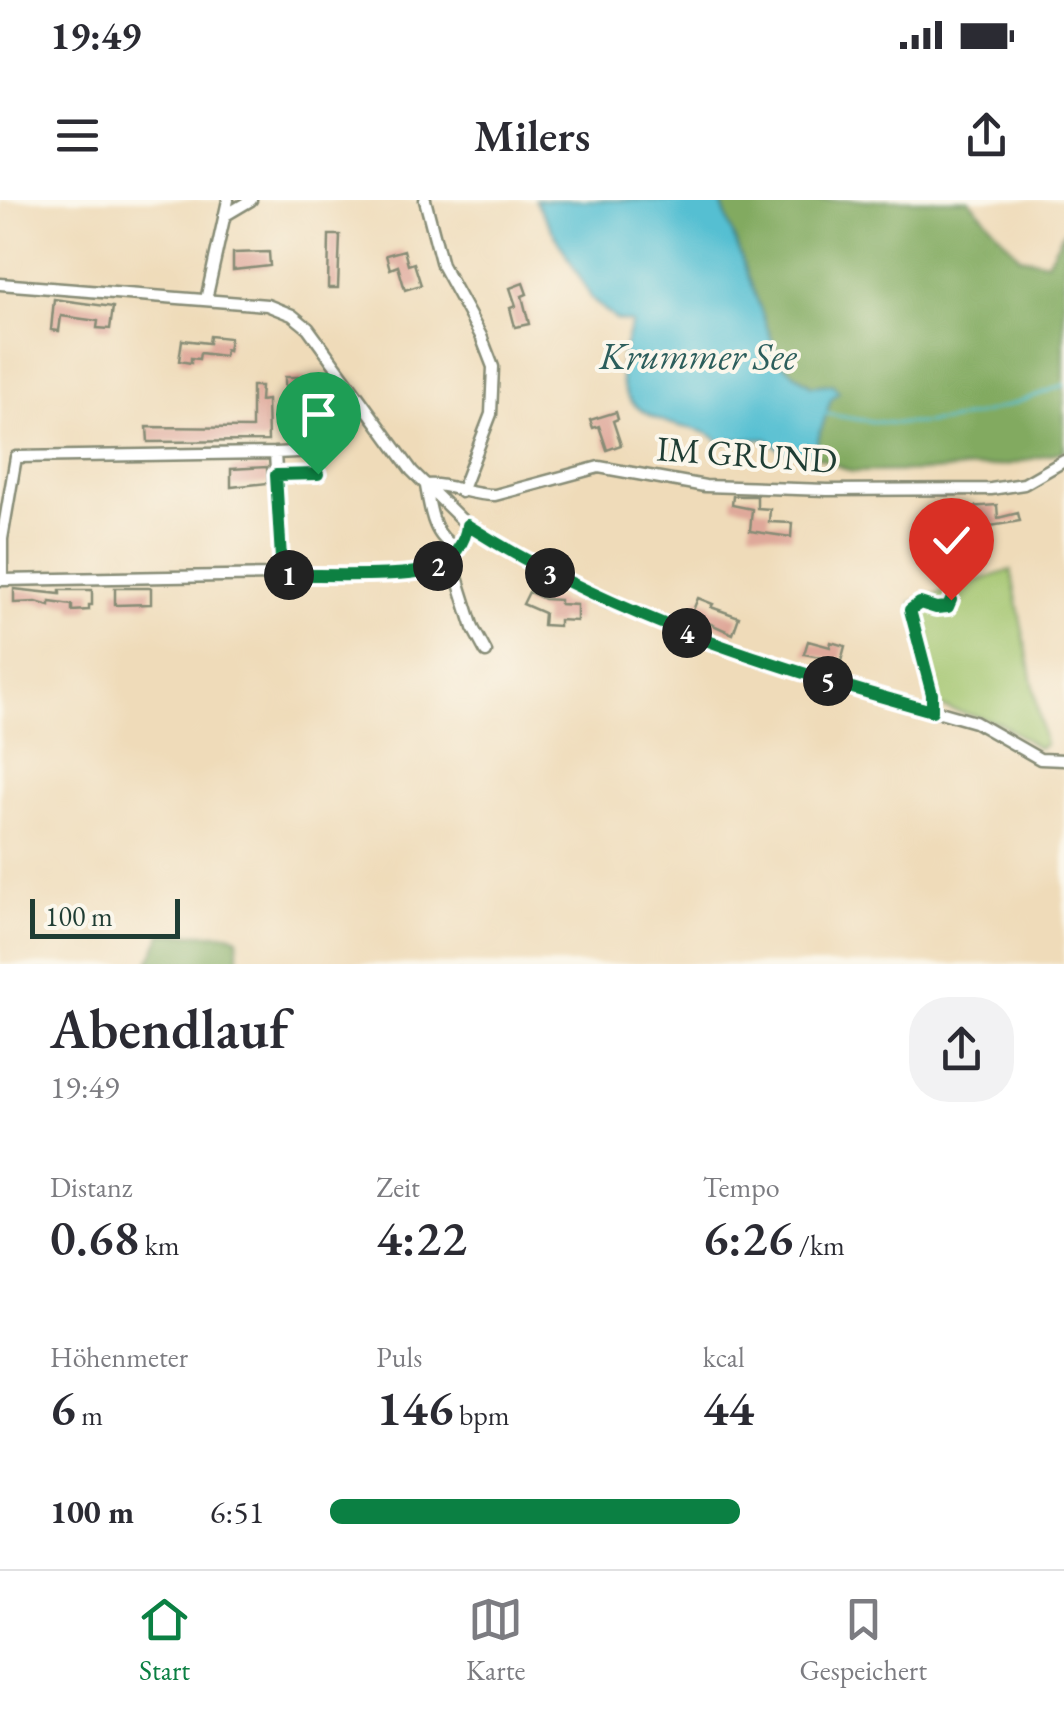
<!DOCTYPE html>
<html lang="de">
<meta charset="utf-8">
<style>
:root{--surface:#fff;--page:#f2f2f3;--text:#2b2b33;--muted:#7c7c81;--line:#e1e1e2;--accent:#0b8043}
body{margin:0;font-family:"EB Garamond",serif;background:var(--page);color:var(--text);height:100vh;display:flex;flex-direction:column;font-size:38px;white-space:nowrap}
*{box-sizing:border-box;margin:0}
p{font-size:32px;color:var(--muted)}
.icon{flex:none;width:55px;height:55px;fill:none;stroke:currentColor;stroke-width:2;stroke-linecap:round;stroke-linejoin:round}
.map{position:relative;height:764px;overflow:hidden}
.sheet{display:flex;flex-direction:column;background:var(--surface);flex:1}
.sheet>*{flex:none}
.scale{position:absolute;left:30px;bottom:25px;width:150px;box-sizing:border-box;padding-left:10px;border:5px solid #1f3d34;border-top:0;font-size:28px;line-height:35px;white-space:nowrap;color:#1f3d34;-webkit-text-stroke:8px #fbf7ec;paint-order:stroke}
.pin{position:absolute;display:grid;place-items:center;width:85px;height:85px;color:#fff;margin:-102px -42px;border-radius:50% 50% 50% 0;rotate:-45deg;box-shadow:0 0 10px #0007}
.pin .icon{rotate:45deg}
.km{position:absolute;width:50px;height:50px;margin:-25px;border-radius:50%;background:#222;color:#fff;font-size:28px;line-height:50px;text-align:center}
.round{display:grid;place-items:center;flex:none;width:105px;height:105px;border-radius:40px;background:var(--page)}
.overview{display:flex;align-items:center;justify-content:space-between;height:170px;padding:0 50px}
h1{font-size:55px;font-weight:600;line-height:75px}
.metrics{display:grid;grid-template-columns:repeat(3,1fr);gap:15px;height:170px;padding:10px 50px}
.metrics div{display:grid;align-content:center}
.metrics b{font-size:50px;font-weight:600}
.metrics small{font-size:28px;font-weight:400}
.metrics p{font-size:28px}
ul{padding:0 50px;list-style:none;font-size:32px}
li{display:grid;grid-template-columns:160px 120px 1fr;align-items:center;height:75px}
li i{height:25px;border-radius:12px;background:var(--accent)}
.status{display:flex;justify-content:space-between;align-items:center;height:70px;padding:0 50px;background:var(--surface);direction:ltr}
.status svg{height:28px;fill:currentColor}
header{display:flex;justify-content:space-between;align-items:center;height:130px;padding:0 50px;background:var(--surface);font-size:45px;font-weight:600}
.dock{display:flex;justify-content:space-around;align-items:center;height:140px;border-top:2px solid var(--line);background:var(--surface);font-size:28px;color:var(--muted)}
.dock a{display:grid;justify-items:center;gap:5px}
.dock .on{color:var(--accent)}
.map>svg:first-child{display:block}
</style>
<div class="status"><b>19:49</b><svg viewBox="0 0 49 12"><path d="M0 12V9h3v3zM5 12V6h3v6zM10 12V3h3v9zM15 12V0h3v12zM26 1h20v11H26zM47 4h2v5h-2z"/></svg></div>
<header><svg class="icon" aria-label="menu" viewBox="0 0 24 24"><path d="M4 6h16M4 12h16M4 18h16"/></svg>Milers<svg class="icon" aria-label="share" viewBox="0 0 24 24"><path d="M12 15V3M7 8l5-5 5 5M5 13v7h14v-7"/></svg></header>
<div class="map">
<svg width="1064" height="764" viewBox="0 0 1064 764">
<rect width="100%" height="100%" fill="#fbf7ec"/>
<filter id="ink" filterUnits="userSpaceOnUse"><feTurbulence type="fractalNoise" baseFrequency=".01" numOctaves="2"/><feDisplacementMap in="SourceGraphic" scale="20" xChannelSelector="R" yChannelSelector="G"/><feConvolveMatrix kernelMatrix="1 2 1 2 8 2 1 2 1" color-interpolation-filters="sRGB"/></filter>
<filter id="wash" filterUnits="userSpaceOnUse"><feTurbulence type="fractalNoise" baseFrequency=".0048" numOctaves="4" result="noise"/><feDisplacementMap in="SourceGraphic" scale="40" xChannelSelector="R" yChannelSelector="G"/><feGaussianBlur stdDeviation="2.25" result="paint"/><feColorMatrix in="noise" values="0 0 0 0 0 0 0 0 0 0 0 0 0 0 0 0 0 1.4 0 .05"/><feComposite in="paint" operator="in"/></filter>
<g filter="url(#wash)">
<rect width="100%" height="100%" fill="#efdbb9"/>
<path fill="#a3c56e" stroke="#618151" stroke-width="2.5" d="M 1011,370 L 1045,545 L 1038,548 L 1000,523 L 937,506 L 912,402 Z"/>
<path fill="#82aa61" stroke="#50744a" stroke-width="2.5" d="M 720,0 L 969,0 L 1020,57 L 1047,62 L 1064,31 L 1064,251 L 1007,265 L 931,271 L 852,272 L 813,255 L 831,199 L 832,184 L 812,186 L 780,162 Z
M 162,734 L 229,734 L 238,738 L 238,764 L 148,764 Z"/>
<path fill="#55bfd2" stroke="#3a7e83" stroke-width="2.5" d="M 535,0 L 720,0 L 780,162 L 811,186 L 832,184 L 839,192 L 831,199 L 813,255 L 783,252 L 767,239 L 729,240 L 723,244 C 709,231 697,230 679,226 C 616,209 611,181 632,123 L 616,120 L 592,99 Z"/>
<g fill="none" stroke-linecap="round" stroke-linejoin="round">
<path stroke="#55bfd2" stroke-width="2.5" d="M 823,213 C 924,235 970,221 1064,185"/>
</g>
<g id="blocks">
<path fill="#dfa89a" d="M 329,35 L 340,35 L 338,88 L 328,88 Z
M 404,50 L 408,65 L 414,63 L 421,85 L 405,90 L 398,66 L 390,69 L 386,55 Z
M 269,52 L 270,66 L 233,70 L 233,53 Z
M 523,83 L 527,94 L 522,96 L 529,124 L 515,127 L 510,108 L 516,106 L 510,88 Z
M 54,99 L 113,107 L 110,129 L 97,128 L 98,121 L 61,116 L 59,131 L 51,130 Z
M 210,136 L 230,138 L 228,151 L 225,150 L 224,156 L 200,153 L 199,159 L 191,158 L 191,163 L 179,161 L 182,140 L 209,143 Z
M 285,177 L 305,177 L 305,233 L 286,233 Z
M 252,186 L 261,186 L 260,201 L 267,200 L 268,241 L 148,242 L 147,227 L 252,228 Z
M 616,212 L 618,219 L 613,221 L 621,245 L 607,250 L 599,226 L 593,228 L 590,220 Z
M 267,267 L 268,283 L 231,287 L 231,269 Z
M 733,296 L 757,296 L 757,308 L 770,309 L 769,322 L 792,323 L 791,337 L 750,331 L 752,309 L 732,305 Z
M 997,305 L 998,318 L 1018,313 L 1020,321 L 973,329 L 968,307 Z
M 115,388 L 151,388 L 151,404 L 115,405 Z
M 14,389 L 60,394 L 60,390 L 92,390 L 92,405 L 89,405 L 89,410 L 72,411 L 72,405 L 50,402 L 50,406 L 36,402 L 14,403 Z
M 529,392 L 544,399 L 560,400 L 560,404 L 577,405 L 577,421 L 559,420 L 559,426 L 543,425 L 544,413 L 523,404 Z
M 698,398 L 713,404 L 711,407 L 739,417 L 733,434 L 691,415 Z
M 808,441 L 830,447 L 831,442 L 845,446 L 841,461 L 804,454 Z"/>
</g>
</g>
<g filter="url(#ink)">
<use href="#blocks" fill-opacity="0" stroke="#878c76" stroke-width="2.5"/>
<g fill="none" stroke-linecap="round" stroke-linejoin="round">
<defs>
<path id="minor" d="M 425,0 L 442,65 L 481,136 L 493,167 L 491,214 L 461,292
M 224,16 L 251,0
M 0,84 L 267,105 L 292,115 L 308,128 L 412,271 L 467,325 L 530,363 L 609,403 L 767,463 L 975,522 L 1040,559 L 1064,560
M 206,100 L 228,0
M 275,253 L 318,251 L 318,274 L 276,275
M 426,285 C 450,283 470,296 495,295 L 599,267 L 705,286 L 827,290 L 991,289 L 1024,284 L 1064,261
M 426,286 C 430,308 433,338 456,347
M 451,358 L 473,428 L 486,452
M 282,375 L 275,253 L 16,257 L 2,339 L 2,380 L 277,375 L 282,375 C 316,374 411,379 437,367 C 452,360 466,341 467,325
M 933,511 L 932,494 L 910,410 L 920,403 L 935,408 L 948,407 L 951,400"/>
</defs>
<use href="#minor" stroke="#878c76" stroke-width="15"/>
<use href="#minor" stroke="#fff" stroke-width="10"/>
</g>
</g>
<g fill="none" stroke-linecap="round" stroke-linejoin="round" filter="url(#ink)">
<defs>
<path id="route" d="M 318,274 L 276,275 L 282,375 C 316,374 411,379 437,367 C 452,360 466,342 467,325 C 610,416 771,466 932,511 L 932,494 L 910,410 L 920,403 L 936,408 L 948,407 L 951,400"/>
</defs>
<use href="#route" stroke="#fff" stroke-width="20"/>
<use href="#route" stroke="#0b8043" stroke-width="12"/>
</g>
<g text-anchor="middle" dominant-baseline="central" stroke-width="8" stroke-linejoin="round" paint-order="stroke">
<g font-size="35" fill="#1f3d34" stroke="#fbf7ec">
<text transform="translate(747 254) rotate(4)">IM GRUND</text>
</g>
<g font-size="38" font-style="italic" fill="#2c5e5c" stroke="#fbf7ec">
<text x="698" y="155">Krummer See</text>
</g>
</g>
</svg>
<div class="scale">100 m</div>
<div class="pin" style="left:318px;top:274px;background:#1e9e55"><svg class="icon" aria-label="arrive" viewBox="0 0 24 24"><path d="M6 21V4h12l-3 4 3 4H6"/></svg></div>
<div class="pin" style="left:951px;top:400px;background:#d93025"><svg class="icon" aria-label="check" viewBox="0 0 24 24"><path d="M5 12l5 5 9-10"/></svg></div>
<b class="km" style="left:289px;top:375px">1</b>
<b class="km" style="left:438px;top:366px">2</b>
<b class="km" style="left:550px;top:373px">3</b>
<b class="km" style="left:687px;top:433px">4</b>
<b class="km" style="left:828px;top:481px">5</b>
</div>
<section class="sheet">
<div class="overview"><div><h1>Abendlauf</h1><p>19:49</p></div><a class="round"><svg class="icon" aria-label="share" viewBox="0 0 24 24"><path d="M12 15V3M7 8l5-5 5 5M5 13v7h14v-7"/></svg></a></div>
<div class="metrics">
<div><p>Distanz</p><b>0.68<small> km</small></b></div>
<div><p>Zeit</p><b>4:22</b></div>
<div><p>Tempo</p><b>6:26<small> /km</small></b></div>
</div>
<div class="metrics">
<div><p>Höhenmeter</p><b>6<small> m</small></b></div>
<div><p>Puls</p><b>146<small> bpm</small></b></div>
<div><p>kcal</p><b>44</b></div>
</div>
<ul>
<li><b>100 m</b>6:51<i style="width:60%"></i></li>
</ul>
</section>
<nav class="dock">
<a class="on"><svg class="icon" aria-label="home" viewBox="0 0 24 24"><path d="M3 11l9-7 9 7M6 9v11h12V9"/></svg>Start</a>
<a><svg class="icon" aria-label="map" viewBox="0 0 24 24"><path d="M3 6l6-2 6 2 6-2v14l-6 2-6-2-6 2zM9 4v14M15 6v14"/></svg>Karte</a>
<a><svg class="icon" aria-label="saved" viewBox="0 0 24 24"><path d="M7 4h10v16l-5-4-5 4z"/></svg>Gespeichert</a>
</nav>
